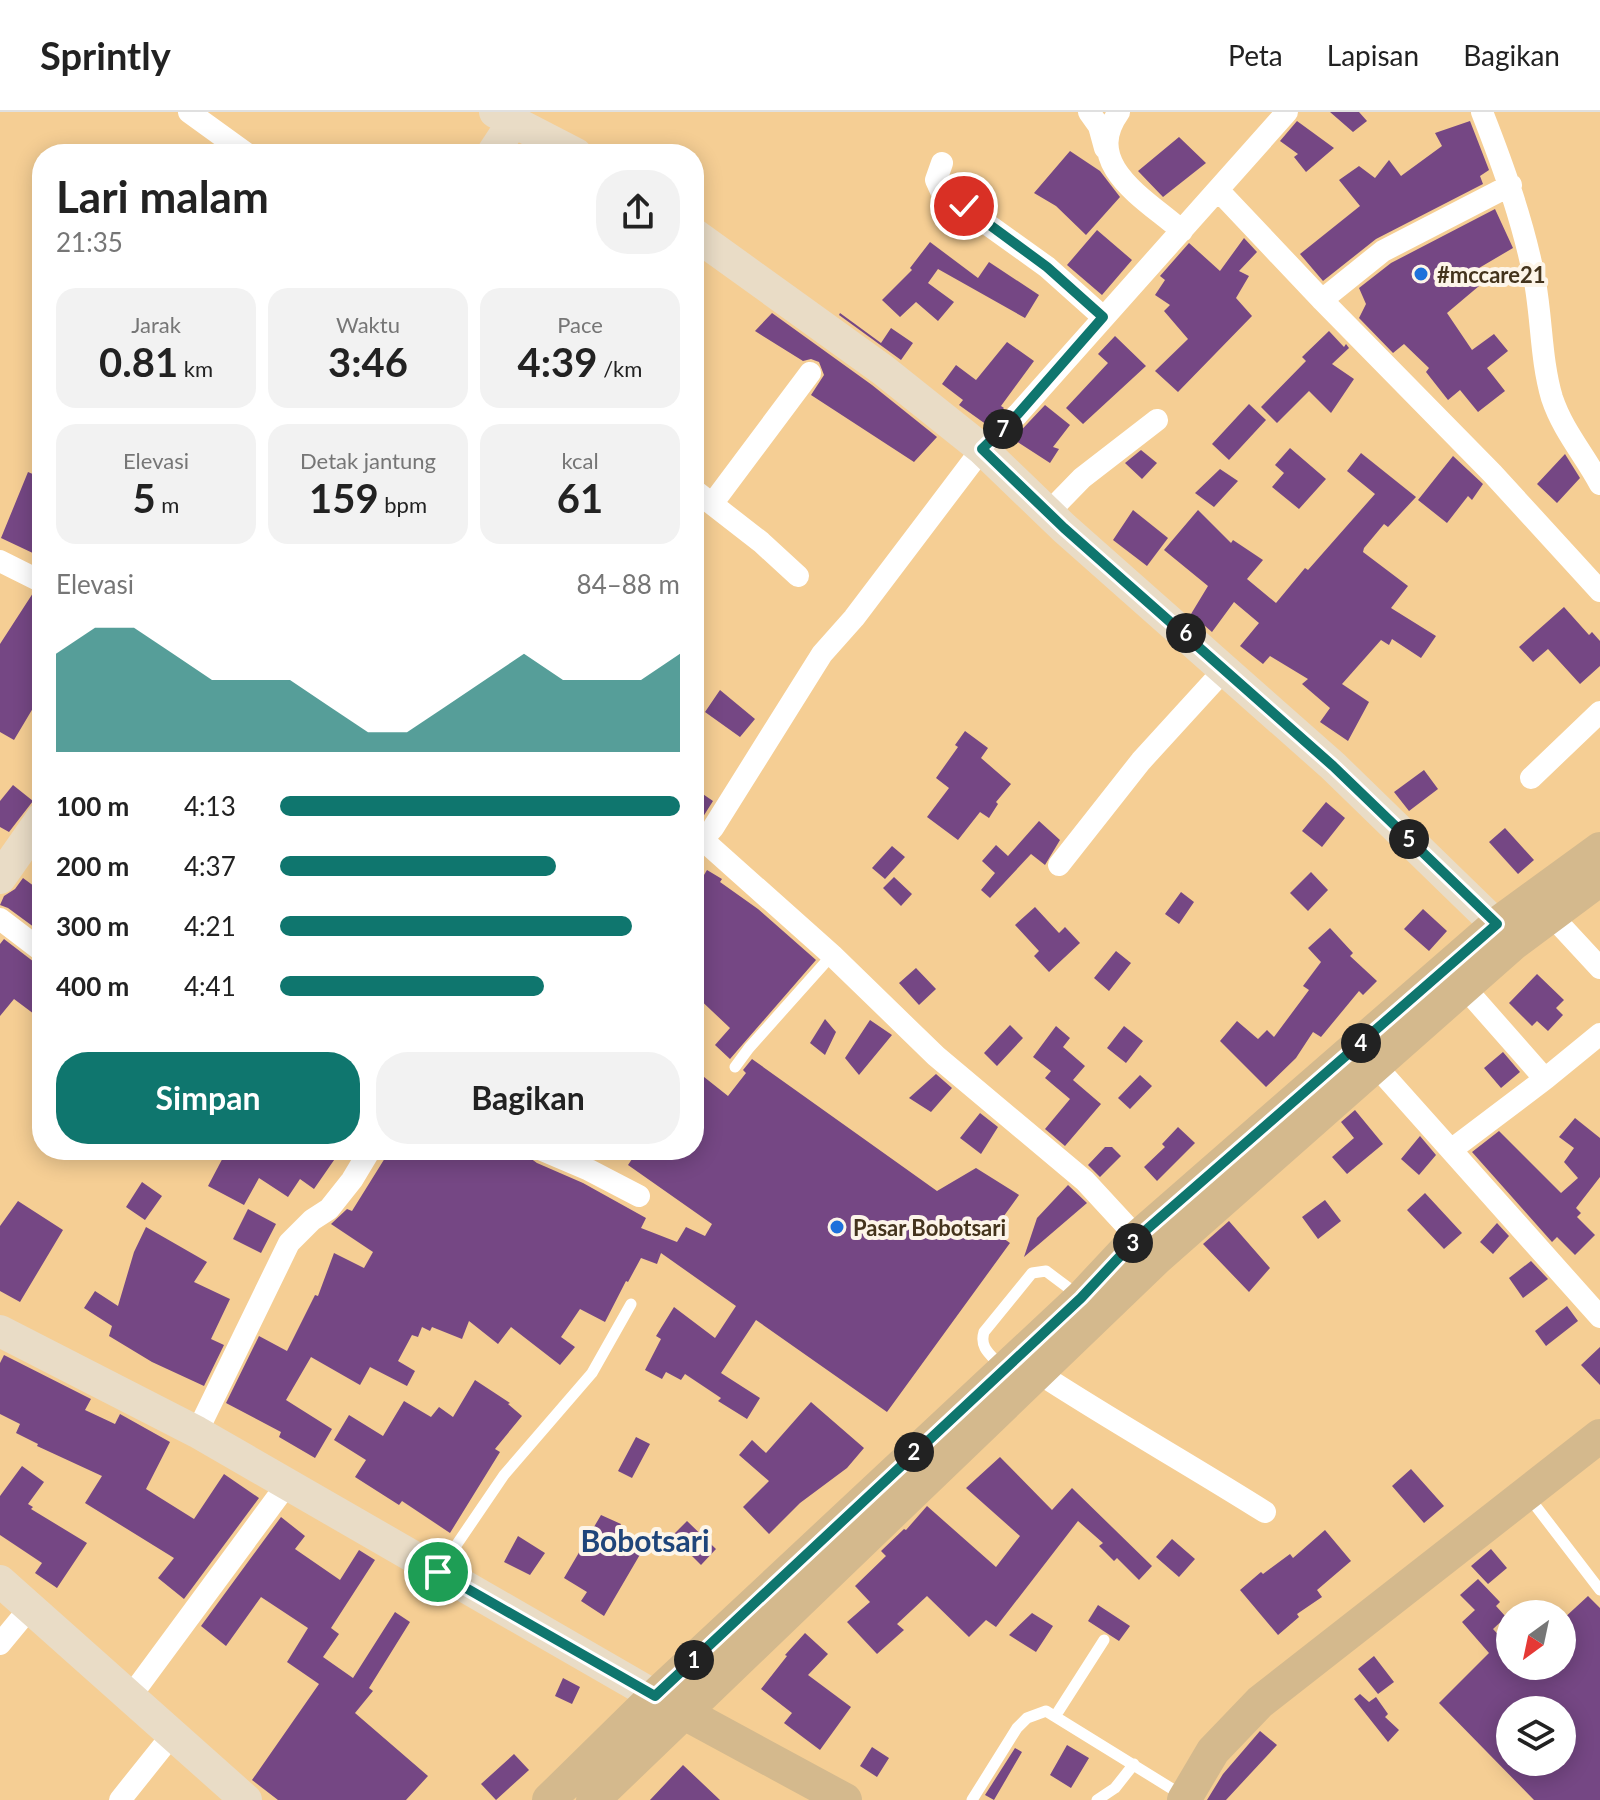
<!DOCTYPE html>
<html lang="id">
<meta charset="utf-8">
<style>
:root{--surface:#fff;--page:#f2f2f2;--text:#222;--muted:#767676;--line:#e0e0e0;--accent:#0f766e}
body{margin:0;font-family:Lato,sans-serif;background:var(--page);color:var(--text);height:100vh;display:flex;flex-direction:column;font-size:30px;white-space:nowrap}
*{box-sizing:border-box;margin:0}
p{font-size:26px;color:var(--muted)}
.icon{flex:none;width:44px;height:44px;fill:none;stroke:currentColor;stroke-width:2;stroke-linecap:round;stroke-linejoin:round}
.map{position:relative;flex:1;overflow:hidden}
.side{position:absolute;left:32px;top:32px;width:672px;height:1016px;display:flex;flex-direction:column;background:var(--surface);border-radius:32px;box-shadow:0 4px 20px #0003}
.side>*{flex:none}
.needle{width:52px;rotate:213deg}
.buttons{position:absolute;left:1496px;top:1488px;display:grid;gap:16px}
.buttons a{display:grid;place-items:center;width:80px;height:80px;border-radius:50%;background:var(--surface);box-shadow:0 4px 20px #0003;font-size:40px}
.pin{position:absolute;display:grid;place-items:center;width:68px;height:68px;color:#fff;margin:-34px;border:4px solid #fff;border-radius:50%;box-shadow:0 2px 8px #0007}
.km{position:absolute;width:40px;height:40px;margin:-20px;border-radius:50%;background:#222;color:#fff;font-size:22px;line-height:40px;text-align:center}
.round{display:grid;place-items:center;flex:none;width:84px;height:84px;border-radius:32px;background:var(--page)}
.headline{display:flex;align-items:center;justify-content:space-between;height:136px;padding:0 24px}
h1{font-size:44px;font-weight:700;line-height:60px}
.metrics{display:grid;grid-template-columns:repeat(3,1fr);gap:12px;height:136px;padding:8px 24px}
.metrics div{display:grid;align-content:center;border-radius:20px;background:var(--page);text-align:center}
.metrics b{font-size:40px;font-weight:700}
.metrics small{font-size:22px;font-weight:400}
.metrics p{font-size:22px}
.chart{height:224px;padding:16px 24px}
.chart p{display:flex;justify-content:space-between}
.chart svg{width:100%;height:144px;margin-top:8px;fill:var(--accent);opacity:.7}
.cta{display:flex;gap:16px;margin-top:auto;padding:16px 24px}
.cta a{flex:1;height:92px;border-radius:32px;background:var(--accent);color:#fff;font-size:32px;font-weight:700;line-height:92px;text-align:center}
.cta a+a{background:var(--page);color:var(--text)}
ul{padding:0 24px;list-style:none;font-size:26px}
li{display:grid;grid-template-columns:128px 96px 1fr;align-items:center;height:60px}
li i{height:20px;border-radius:10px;background:var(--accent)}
header{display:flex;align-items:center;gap:48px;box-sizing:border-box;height:112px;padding:0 40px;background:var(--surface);border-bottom:2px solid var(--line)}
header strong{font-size:38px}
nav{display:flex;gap:44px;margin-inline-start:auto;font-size:28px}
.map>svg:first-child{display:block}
</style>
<header>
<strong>Sprintly</strong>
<nav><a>Peta</a><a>Lapisan</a><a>Bagikan</a></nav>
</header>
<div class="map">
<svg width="1600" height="1688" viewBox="0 0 1600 1688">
<rect width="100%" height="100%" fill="#f5ce94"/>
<path fill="#754784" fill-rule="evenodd" d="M 1330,0 L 1359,0 L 1367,9 L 1353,20 Z
M 1297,9 L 1334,36 L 1306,60 L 1294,45 L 1298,42 L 1280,29 Z
M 1470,9 L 1489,58 L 1480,64 L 1483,72 L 1376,127 L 1323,169 L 1300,142 L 1360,94 L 1339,68 L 1359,54 L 1375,66 L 1389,48 L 1401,64 L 1442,34 L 1435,21 Z
M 1179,25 L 1206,51 L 1163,85 L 1138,59 Z
M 1070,39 L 1100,59 L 1120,85 L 1086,123 L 1056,94 L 1034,81 Z
M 1495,97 L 1513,136 L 1479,156 L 1479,174 L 1447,201 L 1472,238 L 1494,222 L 1508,239 L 1487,256 L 1505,279 L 1478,300 L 1460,278 L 1448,288 L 1426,260 L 1429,256 L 1404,232 L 1393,241 L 1359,206 L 1366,192 L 1359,176 L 1391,151 Z
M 1097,118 L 1132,148 L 1102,183 L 1067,153 Z
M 1244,126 L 1257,140 L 1239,159 L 1249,164 L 1236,186 L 1252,204 L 1178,280 L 1155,259 L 1188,227 L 1164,199 L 1170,193 L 1155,183 L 1165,168 L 1160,164 L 1189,131 L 1220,159 Z
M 930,130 L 978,166 L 989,150 L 1039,183 L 1025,206 L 938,157 L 928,171 L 954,190 L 938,209 L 916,190 L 900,205 L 882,188 L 912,158 L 910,156 Z
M 772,201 L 872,273 L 937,325 L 914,350 L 811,283 L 824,263 L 819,250 L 811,247 L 803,249 L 755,219 Z
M 840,201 L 881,231 L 891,216 L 913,231 L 901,248 L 839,203 Z
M 1329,219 L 1344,235 L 1346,232 L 1349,236 L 1332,252 L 1354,267 L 1331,301 L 1309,279 L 1277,311 L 1261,295 L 1306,249 L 1302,245 Z
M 1115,224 L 1146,254 L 1083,312 L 1066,296 L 1108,251 L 1098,242 Z
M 1007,230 L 1034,249 L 1001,294 L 1004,296 L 987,313 L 959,293 L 963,288 L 942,272 L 956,253 L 976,268 Z
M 1249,292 L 1266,308 L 1229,348 L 1212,332 Z
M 1045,293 L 1070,313 L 1053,335 L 1059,337 L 1050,351 L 1013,327 Z
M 1290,336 L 1326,367 L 1299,397 L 1272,375 L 1284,361 L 1275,353 Z
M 1141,338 L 1157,351 L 1142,367 L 1125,351 Z
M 1361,341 L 1416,385 L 1388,415 L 1384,412 L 1364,436 L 1363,440 L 1408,474 L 1391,496 L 1436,524 L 1421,546 L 1392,527 L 1389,533 L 1381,528 L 1342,572 L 1369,590 L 1348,629 L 1320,610 L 1330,596 L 1302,572 L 1308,567 L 1270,544 L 1263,552 L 1240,534 L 1259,511 L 1234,490 L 1212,520 L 1191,502 L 1208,474 L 1164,438 L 1198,398 L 1231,431 L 1233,428 L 1263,448 L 1247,467 L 1276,491 L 1305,456 L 1308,458 L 1375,382 L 1347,359 Z
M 1565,342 L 1580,366 L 1557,391 L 1537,372 Z
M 1453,344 L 1483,372 L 1472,388 L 1468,384 L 1447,411 L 1418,388 Z
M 1220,357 L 1238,369 L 1214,395 L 1195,381 Z
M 28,360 L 42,366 L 42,431 L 37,443 L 1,426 Z
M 1133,398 L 1168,426 L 1147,454 L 1113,428 Z
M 33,481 L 42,484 L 42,581 L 14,628 L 0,620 L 0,532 Z
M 1564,495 L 1589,523 L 1592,520 L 1600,529 L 1600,554 L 1580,572 L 1548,537 L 1533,550 L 1519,535 Z
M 720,578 L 755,607 L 740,625 L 705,600 Z
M 965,619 L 988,636 L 981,646 L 1011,672 L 996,690 L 998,692 L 989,706 L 980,700 L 958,728 L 927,705 L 949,676 L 936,666 L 958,635 L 955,633 Z
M 1424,658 L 1438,677 L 1409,699 L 1394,680 Z
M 13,673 L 33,689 L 9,720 L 0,715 L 0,689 Z
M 694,676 L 713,689 L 701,708 L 694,706 Z
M 1326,690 L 1345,706 L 1322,735 L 1302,719 Z
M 1039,709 L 1060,728 L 1045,753 L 1031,742 L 990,786 L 981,778 L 995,761 L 982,749 L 996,733 L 1008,744 Z
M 1505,716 L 1534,748 L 1518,762 L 1489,730 Z
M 892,734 L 905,745 L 885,767 L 872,756 Z
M 707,758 L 722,767 L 720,770 L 758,797 L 816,848 L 730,947 L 715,933 L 730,916 L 694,882 L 694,764 L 701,768 Z
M 1311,760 L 1328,778 L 1308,799 L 1290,781 Z
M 894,765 L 912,782 L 901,794 L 883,776 Z
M 23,766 L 42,780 L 42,821 L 8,796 L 0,793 L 4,784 L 15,777 Z
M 1181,780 L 1194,790 L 1179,812 L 1165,802 Z
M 1035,795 L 1059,821 L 1065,815 L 1080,831 L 1049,860 L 1034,844 L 1039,839 L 1015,813 Z
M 1423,797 L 1447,819 L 1429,839 L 1404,817 Z
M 1330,816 L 1353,841 L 1350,844 L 1377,869 L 1363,883 L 1359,879 L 1321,925 L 1313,920 L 1296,946 L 1266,975 L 1220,929 L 1237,909 L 1258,927 L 1267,918 L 1274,925 L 1309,878 L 1303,874 L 1321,850 L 1308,836 Z
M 4,827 L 34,850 L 42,853 L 42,908 L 14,887 L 0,904 L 0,832 Z
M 1116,839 L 1131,851 L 1109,879 L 1094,866 Z
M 916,856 L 936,877 L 919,893 L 899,871 Z
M 1537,862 L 1564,888 L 1556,896 L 1563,903 L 1548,919 L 1537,909 L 1532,914 L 1509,891 Z
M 825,907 L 836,920 L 825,943 L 810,931 Z
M 870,908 L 892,923 L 859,963 L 845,946 Z
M 1010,913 L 1023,926 L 997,954 L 984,941 Z
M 1056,914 L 1070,926 L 1063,935 L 1085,954 L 1073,968 L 1101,992 L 1065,1034 L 1045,1017 L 1070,987 L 1045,966 L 1051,959 L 1033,945 Z
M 1124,914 L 1143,929 L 1126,951 L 1107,936 Z
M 1503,940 L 1520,960 L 1501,976 L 1484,956 Z
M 752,947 L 937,1079 L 976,1056 L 1019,1083 L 993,1119 L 1010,1131 L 887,1300 L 756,1208 L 721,1261 L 760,1286 L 747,1307 L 718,1289 L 721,1286 L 685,1262 L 681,1268 L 666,1260 L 662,1267 L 645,1258 L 661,1227 L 656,1224 L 674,1195 L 715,1226 L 736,1194 L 661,1141 L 657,1152 L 641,1146 L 628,1170 L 626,1169 L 605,1210 L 580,1197 L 561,1225 L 575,1235 L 560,1253 L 511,1215 L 498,1232 L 469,1209 L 462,1227 L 432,1215 L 430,1219 L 422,1215 L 418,1225 L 412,1223 L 398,1249 L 415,1259 L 407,1274 L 370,1255 L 360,1273 L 311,1245 L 286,1288 L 332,1317 L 315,1346 L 279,1325 L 281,1320 L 226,1291 L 259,1224 L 287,1239 L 315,1183 L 318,1184 L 334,1141 L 364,1156 L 373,1140 L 331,1112 L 347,1097 L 352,1099 L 390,1038 L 528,1038 L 530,1046 L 537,1051 L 583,1071 L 646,1106 L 641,1116 L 677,1130 L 686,1115 L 705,1124 L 712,1112 L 628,1053 L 638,1038 L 694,1038 L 694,957 L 728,984 L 746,961 L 743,958 Z
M 936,962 L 952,976 L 931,1000 L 909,986 Z
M 1140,963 L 1152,974 L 1130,997 L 1118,986 Z
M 1355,998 L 1383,1032 L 1347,1062 L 1332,1045 L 1354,1026 L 1341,1010 Z
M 980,1001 L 998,1015 L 981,1042 L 960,1026 Z
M 1575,1006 L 1600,1026 L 1600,1065 L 1576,1096 L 1581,1101 L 1577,1105 L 1595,1123 L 1575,1143 L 1557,1125 L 1552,1130 L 1472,1040 L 1499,1019 L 1561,1081 L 1578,1066 L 1564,1050 L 1574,1036 L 1559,1025 Z
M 1178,1015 L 1195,1031 L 1157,1069 L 1144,1055 L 1165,1035 L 1162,1032 Z
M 1420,1024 L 1436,1043 L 1419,1063 L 1401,1047 Z
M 1105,1035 L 1112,1035 L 1121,1044 L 1100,1065 L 1088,1053 Z
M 227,1038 L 341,1038 L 314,1077 L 300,1067 L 288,1085 L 259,1066 L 244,1093 L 208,1074 Z
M 142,1070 L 162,1084 L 145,1108 L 126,1095 Z
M 1068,1073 L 1087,1091 L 1024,1145 L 1037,1106 Z
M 1425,1081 L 1462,1121 L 1444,1137 L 1407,1098 Z
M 1325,1088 L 1341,1109 L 1318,1127 L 1302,1105 Z
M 18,1089 L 63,1118 L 20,1190 L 0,1179 L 0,1114 Z
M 248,1097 L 276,1112 L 261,1141 L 233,1127 Z
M 1229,1109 L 1270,1156 L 1249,1180 L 1203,1132 Z
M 1497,1111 L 1509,1124 L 1493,1142 L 1480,1130 Z
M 146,1115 L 207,1150 L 194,1170 L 230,1187 L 211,1227 L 224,1233 L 204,1274 L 152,1250 L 109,1224 L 112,1214 L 84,1196 L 95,1179 L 118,1194 L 134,1140 Z
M 1531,1149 L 1548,1167 L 1523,1186 L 1509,1166 Z
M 1567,1194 L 1578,1209 L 1546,1234 L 1535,1219 Z
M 1600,1235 L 1600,1273 L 1581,1253 Z
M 4,1243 L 91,1287 L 85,1298 L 115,1312 L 120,1302 L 170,1330 L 146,1377 L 194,1407 L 224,1362 L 259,1386 L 184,1487 L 158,1466 L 174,1446 L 85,1391 L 102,1364 L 37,1334 L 38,1332 L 16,1321 L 20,1312 L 0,1302 L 0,1251 Z
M 475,1268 L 510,1291 L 508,1292 L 522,1304 L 495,1337 L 500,1340 L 450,1421 L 402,1389 L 399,1393 L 355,1365 L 366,1348 L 334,1328 L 349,1303 L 383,1324 L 404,1289 L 431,1305 L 439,1295 L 453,1305 Z
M 811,1290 L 864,1336 L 847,1356 L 800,1391 L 769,1422 L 743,1395 L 769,1369 L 739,1343 L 752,1328 L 766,1341 Z
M 636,1325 L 650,1332 L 632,1366 L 618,1359 Z
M 1000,1345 L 1052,1398 L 1072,1376 L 1152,1454 L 1139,1468 L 1117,1446 L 1114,1449 L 1099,1434 L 1103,1431 L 1078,1409 L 996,1515 L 986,1508 L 969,1525 L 927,1484 L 897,1512 L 904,1518 L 877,1542 L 847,1510 L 870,1490 L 855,1474 L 886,1444 L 881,1439 L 904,1417 L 906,1418 L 927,1394 L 996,1455 L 1020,1424 L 966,1376 Z
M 22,1354 L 44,1370 L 28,1392 L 33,1395 L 31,1397 L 87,1431 L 57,1476 L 35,1461 L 42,1451 L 0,1423 L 0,1384 Z
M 1411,1357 L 1444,1394 L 1424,1411 L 1392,1374 Z
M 601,1403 L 621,1412 L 617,1420 L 645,1434 L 604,1504 L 581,1489 L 587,1480 L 564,1466 Z
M 281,1405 L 305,1424 L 295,1437 L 340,1468 L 359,1438 L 375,1448 L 331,1516 L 339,1522 L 323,1545 L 353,1566 L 395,1500 L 410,1510 L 369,1576 L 373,1579 L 355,1601 L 428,1664 L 406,1688 L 278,1688 L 252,1668 L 319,1572 L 287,1550 L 308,1516 L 261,1485 L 226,1534 L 201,1514 Z
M 687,1409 L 716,1437 L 701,1453 L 672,1424 Z
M 1325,1418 L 1351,1449 L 1317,1478 L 1322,1485 L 1297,1502 L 1299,1505 L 1278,1523 L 1240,1478 L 1261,1460 L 1263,1462 L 1290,1442 L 1293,1446 Z
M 518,1424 L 545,1441 L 530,1463 L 504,1450 Z
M 1172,1427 L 1195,1447 L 1179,1465 L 1156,1445 Z
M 1491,1437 L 1507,1456 L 1488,1472 L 1471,1454 Z
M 1478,1467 L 1500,1490 L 1496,1494 L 1506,1505 L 1493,1517 L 1510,1535 L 1510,1554 L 1562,1554 L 1562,1508 L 1588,1484 L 1600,1496 L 1600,1688 L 1534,1688 L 1439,1591 L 1489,1541 L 1462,1510 L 1475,1498 L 1460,1483 ZM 1510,1598 L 1562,1598 L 1562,1650 L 1510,1650 Z
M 1098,1493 L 1130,1514 L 1119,1529 L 1088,1509 Z
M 1032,1501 L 1053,1514 L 1036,1540 L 1009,1523 Z
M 805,1521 L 828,1542 L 808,1563 L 851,1595 L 820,1638 L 784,1611 L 792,1601 L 761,1577 L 787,1544 L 785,1543 Z
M 1374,1544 L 1394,1570 L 1378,1582 L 1358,1557 Z
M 563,1566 L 580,1575 L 572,1592 L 555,1584 Z
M 1360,1582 L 1369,1590 L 1376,1585 L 1388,1602 L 1385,1605 L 1399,1618 L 1388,1630 L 1354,1587 Z
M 1260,1619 L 1277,1633 L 1226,1688 L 1207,1688 L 1223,1662 Z
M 1067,1633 L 1089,1646 L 1071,1676 L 1050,1663 Z
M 872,1635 L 889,1646 L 877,1665 L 860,1654 Z
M 1015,1636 L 1022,1640 L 994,1688 L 985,1683 Z
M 514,1642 L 529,1658 L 496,1688 L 481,1672 Z
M 683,1653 L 720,1688 L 650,1688 Z"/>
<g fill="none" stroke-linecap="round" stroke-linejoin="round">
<path stroke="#fff" stroke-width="11" d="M 735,955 L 749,936 L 832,843
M 1001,1254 C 991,1243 979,1236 984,1220 L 1032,1161 L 1046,1159 L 1078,1183
M 1528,1384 L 1600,1478
M 440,1457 L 504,1363 L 592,1261 L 631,1192
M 1056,1603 L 1104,1528
M 972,1688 L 1017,1616 L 1027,1606 L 1046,1599 L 1182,1683
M 1097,1688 L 1115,1676 L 1134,1652"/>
<path stroke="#fff" stroke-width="22" d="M 189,0 L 247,42
M 1089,0 L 1099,14 L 1105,36
M 1119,0 C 1081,53 1146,87 1182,119
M 1482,0 C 1504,56 1524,112 1535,170 C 1542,209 1541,249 1552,286 C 1563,319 1584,342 1600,372
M 942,51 L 936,68 L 941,79 L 1047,155 L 1103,205
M 1218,78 L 1322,188 L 1492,361 L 1600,479
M 1322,188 L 1383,139 L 1511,73
M 694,378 L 761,430 L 798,464
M 712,392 L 810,261
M 1048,401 L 1082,366 L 1157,308
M 0,449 L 42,470
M 1531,666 L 1600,600
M 694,720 L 832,843 L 936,944 L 1085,1069 L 1145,1134
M 694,726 L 704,726 L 713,716 L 822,542 L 854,506 L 982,337 L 1018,302 L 1287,0
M 1059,753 L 1141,649 L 1225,557
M 1550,802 L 1600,856
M 0,807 L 42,839
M 1464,875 L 1545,967 L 1600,922
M 1375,953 L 1600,1205
M 542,1038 L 589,1058 L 639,1084
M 1451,1038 L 1545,967
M 1037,1260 C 1112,1309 1189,1352 1265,1400
M 197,1320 L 289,1131 L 312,1108 L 329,1097 L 352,1068 L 370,1038
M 0,1532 L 19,1509
M 131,1588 L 136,1577 L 288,1371
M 120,1688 L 172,1623"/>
<path stroke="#e9dcc6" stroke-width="32" d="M 495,0 L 576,42
M 492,42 L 513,10
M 694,122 L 883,258 L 982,337 L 1064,416 L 1333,654 L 1514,830
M 0,766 L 42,706
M 0,1219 L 197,1320 L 655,1584
M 0,1469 L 246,1688"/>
<path stroke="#d4b98d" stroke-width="34" d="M 666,1591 L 845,1688
M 549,1688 L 655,1584 L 1081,1186 L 1138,1125 L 1497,812 L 1600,737
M 593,1688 L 1157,1146 L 1514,831 L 1600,767
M 1184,1688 L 1213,1639 L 1260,1590 L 1600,1324"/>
</g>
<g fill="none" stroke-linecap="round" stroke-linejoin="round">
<defs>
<path id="route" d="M 438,1460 L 655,1584 L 1081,1186 L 1138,1125 L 1497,812 L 1333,654 L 1064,416 L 982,337 L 1018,302 L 1103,205 L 1047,155 L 964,94"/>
</defs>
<use href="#route" stroke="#fff" stroke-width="16"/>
<use href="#route" stroke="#0f766e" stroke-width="10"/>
</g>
<g fill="#1e71db" stroke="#fdf5e9" stroke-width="3">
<circle cx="1421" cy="162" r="8"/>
<circle cx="837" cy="1115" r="8"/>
</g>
<g text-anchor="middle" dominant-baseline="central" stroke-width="8" stroke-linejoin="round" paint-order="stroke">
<g font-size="22" font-weight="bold" fill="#44341d" stroke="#fdf5e9" text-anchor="start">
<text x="1437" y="162">#mccare21</text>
<text x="853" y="1115">Pasar Bobotsari</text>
</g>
<g font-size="30" font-weight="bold" fill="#1f457a" stroke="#fdf5e9">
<text x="645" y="1428">Bobotsari</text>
</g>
</g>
</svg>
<div class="buttons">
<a><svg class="needle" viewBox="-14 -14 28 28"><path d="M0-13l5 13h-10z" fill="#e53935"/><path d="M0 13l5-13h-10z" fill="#767676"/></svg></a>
<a><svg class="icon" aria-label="layers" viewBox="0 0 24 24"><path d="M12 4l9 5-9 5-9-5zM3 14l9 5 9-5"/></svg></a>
</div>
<div class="pin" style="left:438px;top:1460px;background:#1e9e55"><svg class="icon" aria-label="arrive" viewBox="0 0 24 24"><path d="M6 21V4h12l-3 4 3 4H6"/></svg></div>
<div class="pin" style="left:964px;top:94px;background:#d93025"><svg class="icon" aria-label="check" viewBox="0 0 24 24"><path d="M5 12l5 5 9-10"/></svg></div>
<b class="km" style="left:694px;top:1548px">1</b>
<b class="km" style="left:914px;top:1340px">2</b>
<b class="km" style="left:1133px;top:1131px">3</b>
<b class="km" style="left:1361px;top:931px">4</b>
<b class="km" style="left:1409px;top:727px">5</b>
<b class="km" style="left:1186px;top:521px">6</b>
<b class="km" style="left:1003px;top:317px">7</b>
<section class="side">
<div class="headline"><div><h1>Lari malam</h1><p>21:35</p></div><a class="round"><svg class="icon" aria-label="share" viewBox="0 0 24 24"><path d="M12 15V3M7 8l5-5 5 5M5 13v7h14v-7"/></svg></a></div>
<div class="metrics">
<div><p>Jarak</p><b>0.81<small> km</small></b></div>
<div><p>Waktu</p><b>3:46</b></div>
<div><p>Pace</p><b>4:39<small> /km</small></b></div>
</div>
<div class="metrics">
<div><p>Elevasi</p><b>5<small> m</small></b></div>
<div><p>Detak jantung</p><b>159<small> bpm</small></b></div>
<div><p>kcal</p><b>61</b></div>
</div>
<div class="chart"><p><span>Elevasi</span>84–88 m</p>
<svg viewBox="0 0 160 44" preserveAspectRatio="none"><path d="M0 44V14L10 6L20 6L30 14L40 22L50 22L60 22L70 30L80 38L90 38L100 30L110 22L120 14L130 22L140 22L150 22L160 14V44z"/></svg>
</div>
<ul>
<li><b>100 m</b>4:13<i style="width:100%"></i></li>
<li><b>200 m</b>4:37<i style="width:69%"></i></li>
<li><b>300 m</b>4:21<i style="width:88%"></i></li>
<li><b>400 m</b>4:41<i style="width:66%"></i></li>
</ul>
<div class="cta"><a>Simpan</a><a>Bagikan</a></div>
</section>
</div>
